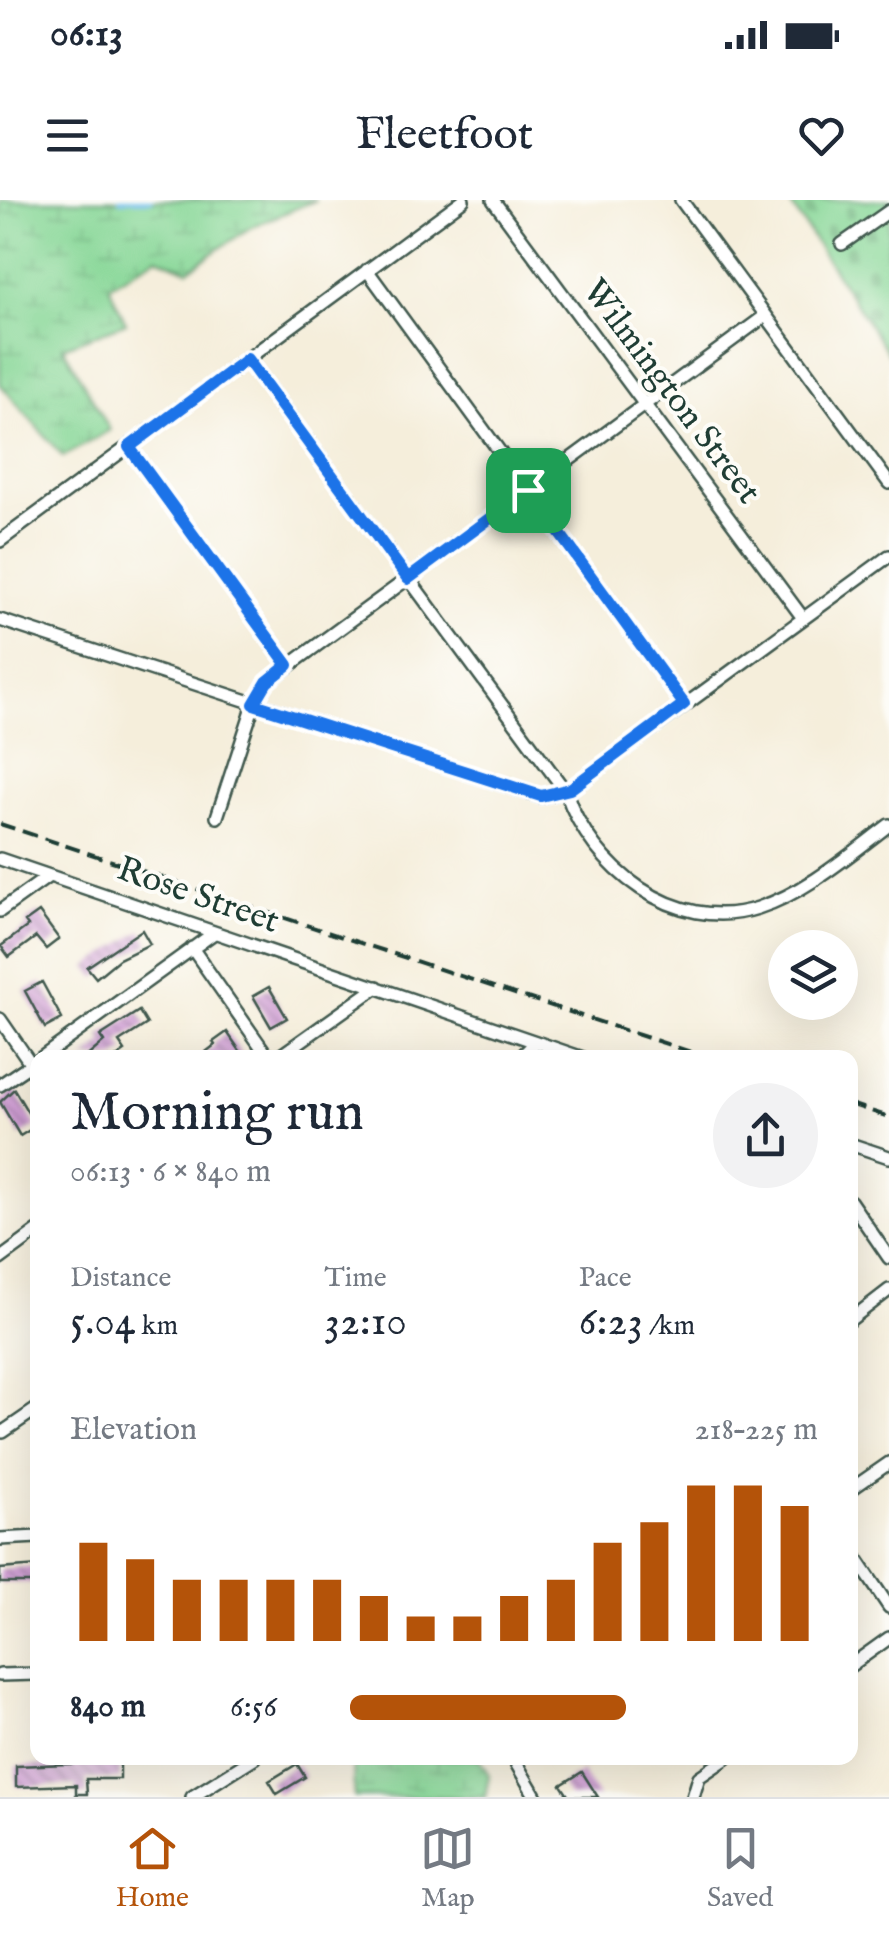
<!DOCTYPE html>
<meta charset="utf-8">
<style>
:root{--surface:#fff;--page:#f2f2f3;--text:#1f2937;--muted:#747a83;--line:#e0e1e3;--accent:#b45309}
body{margin:0;font-family:"IM FELL English",serif;background:var(--page);color:var(--text);height:100vh;display:flex;flex-direction:column;font-size:38px;white-space:nowrap}
*{box-sizing:border-box;margin:0}
p{font-size:32px;color:var(--muted)}
.icon{flex:none;width:55px;height:55px;fill:none;stroke:currentColor;stroke-width:2;stroke-linecap:round;stroke-linejoin:round}
.map{position:relative;flex:1;overflow:hidden}
.side{position:absolute;left:30px;top:850px;width:828px;height:715px;display:flex;flex-direction:column;background:var(--surface);border-radius:20px;box-shadow:0 10px 40px #0002}
.side>*{flex:none}
.tools{position:absolute;left:768px;top:730px;display:grid;gap:20px}
.tools a{display:grid;place-items:center;width:90px;height:90px;border-radius:50%;background:var(--surface);box-shadow:0 10px 40px #0002;font-size:50px}
.pin{position:absolute;display:grid;place-items:center;width:85px;height:85px;color:#fff;margin:-42px;border-radius:20px;box-shadow:0 5px 15px #0006}
.round{display:grid;place-items:center;flex:none;width:105px;height:105px;border-radius:52px;background:var(--page)}
.summary{display:flex;align-items:center;justify-content:space-between;height:170px;padding:0 40px}
h1{font-size:55px;font-weight:600;line-height:75px}
.stats{display:grid;grid-template-columns:repeat(3,1fr);gap:15px;height:170px;padding:10px 40px}
.stats div{display:grid;align-content:center}
.stats b{font-size:42px;font-weight:600}
.stats small{font-size:28px;font-weight:400}
.stats p{font-size:28px}
.chart{height:280px;padding:20px 40px}
.chart p{display:flex;justify-content:space-between}
.chart svg{width:100%;height:180px;margin-top:10px;stroke:var(--accent);stroke-width:6}
ul{padding:0 40px;list-style:none;font-size:32px}
li{display:grid;grid-template-columns:160px 120px 1fr;align-items:center;height:75px}
li i{height:25px;border-radius:12px;background:var(--accent)}
.status{display:flex;justify-content:space-between;align-items:center;height:70px;padding:0 50px;background:var(--surface);direction:ltr}
.status svg{height:28px;fill:currentColor}
header{display:flex;justify-content:space-between;align-items:center;height:130px;padding:0 40px;background:var(--surface);font-size:45px;font-weight:600}
.tabs{display:flex;justify-content:space-around;align-items:center;height:140px;border-top:2px solid var(--line);background:var(--surface);font-size:28px;color:var(--muted)}
.tabs a{display:grid;justify-items:center;gap:5px}
.tabs .active{color:var(--accent)}
.map>svg:first-child{display:block}
</style>
<div class="status"><b>06:13</b><svg viewBox="0 0 49 12"><path d="M0 12V9h3v3zM5 12V6h3v6zM10 12V3h3v9zM15 12V0h3v12zM26 1h20v11H26zM47 4h2v5h-2z"/></svg></div>
<header><svg class="icon" aria-label="menu" viewBox="0 0 24 24"><path d="M4 6h16M4 12h16M4 18h16"/></svg>Fleetfoot<svg class="icon" aria-label="heart" viewBox="0 0 24 24"><path d="M12 20l-8-8c-3-5 5-10 8-4 3-6 11-1 8 4z"/></svg></header>
<div class="map">
<svg width="889" height="1597" viewBox="0 0 889 1597">
<defs>
<pattern id="wetland-marsh" width="20" height="14" patternUnits="userSpaceOnUse" patternTransform="scale(2.5)"><rect width="20" height="14" fill="#87d797"/><path d="M1 5h8M5 5V1M11 12h8M15 12V8" fill="none" stroke="#74b983"/></pattern>
<pattern id="cemetery-stones" width="16" height="16" patternUnits="userSpaceOnUse" patternTransform="scale(2.5)"><rect width="16" height="16" fill="#87d797"/><path d="M2 7V4a2 2 0 0 1 4 0v3zM10 15v-3a2 2 0 0 1 4 0v3z" fill="#74b983"/></pattern>
<pattern id="building-back-hatch" width="6" height="6" patternUnits="userSpaceOnUse" patternTransform="scale(2.5)"><rect width="6" height="6" fill="#cf9dd3"/><path d="M-1 5l2 2M0 0l6 6M5-1l2 2" fill="none" stroke="#a781ac"/></pattern>
</defs>
<rect width="100%" height="100%" fill="#fdfcf7"/>
<filter id="ink" filterUnits="userSpaceOnUse"><feTurbulence type="fractalNoise" baseFrequency=".01" numOctaves="2"/><feDisplacementMap in="SourceGraphic" scale="20" xChannelSelector="R" yChannelSelector="G"/><feConvolveMatrix kernelMatrix="1 2 1 2 8 2 1 2 1" color-interpolation-filters="sRGB"/></filter>
<filter id="wash" filterUnits="userSpaceOnUse"><feTurbulence type="fractalNoise" baseFrequency=".0048" numOctaves="4" result="noise"/><feDisplacementMap in="SourceGraphic" scale="40" xChannelSelector="R" yChannelSelector="G"/><feGaussianBlur stdDeviation="2.25" result="paint"/><feColorMatrix in="noise" values="0 0 0 0 0 0 0 0 0 0 0 0 0 0 0 0 0 1.4 0 .05"/><feComposite in="paint" operator="in"/></filter>
<g filter="url(#wash)">
<rect width="100%" height="100%" fill="#f5eedb"/>
<path fill="url(#wetland-marsh)" stroke="#538a66" stroke-width="2.5" d="M 0,0 L 316,0 L 251,27 L 188,70 L 157,57 L 109,86 L 126,123 L 63,147 L 110,230 L 63,257 L 0,184 Z
M 353,1558 L 478,1558 L 489,1575 L 485,1597 L 354,1597 Z"/>
<path fill="url(#cemetery-stones)" stroke="#538a66" stroke-width="2.5" d="M 788,0 L 889,0 L 889,155 Z"/>
<g fill="none" stroke-linecap="round" stroke-linejoin="round">
<path stroke="#6ebce8" stroke-width="4" d="M 120,0 L 151,0"/>
</g>
<g id="blocks">
<path fill="url(#building-back-hatch)" d="M 39,712 L 59,739 L 46,749 L 36,737 L 9,757 L 1,746 L 28,726 L 25,722 Z
M 142,730 L 150,744 L 119,759 L 96,778 L 87,767 Z
M 42,782 L 62,819 L 45,828 L 25,791 Z
M 269,787 L 287,818 L 271,827 L 253,796 Z
M 139,811 L 147,824 L 119,842 L 125,851 L 115,858 L 85,858 L 104,842 L 100,836 Z
M 227,832 L 245,858 L 198,858 L 215,845 L 213,842 Z
M 14,889 L 36,926 L 20,936 L 0,902 Z
M 38,1366 L 38,1383 L 0,1383 L 0,1369 Z
M 94,1558 L 120,1558 L 120,1579 L 86,1579 L 87,1594 L 76,1594 L 76,1585 L 16,1587 L 16,1566 L 94,1563 Z
M 297,1564 L 305,1577 L 277,1594 L 269,1581 Z
M 582,1572 L 598,1597 L 569,1597 L 561,1585 Z"/>
</g>
</g>
<g filter="url(#ink)">
<use href="#blocks" fill-opacity="0" stroke="#3f584d" stroke-width="2.5"/>
<g fill="none" stroke-linecap="round" stroke-linejoin="round">
<defs>
<path id="street" d="M 493,0 L 803,418
M 681,0 L 889,283
M 842,44 L 889,11
M 367,70 L 684,504
M 247,159 L 566,592 C 591,667 675,735 758,708 C 807,692 849,655 889,625
M 129,247 L 288,465
M 0,341 L 463,0
M 0,420 L 541,597 L 570,589 L 889,356
M 217,617 L 254,504 L 267,482 L 765,116
M 0,659 L 583,858
M 0,711 L 49,676
M 192,748 L 269,858
M 0,819 L 38,874
M 41,858 L 214,733
M 277,858 L 377,787
M 520,858 L 536,842
M 0,885 L 34,862
M 850,944 L 889,957
M 850,1001 L 889,1058
M 0,1059 L 38,1031
M 850,1120 L 889,1090
M 3,1232 L 38,1208
M 850,1290 L 889,1263
M 0,1339 L 38,1337
M 850,1349 L 889,1407
M 850,1466 L 889,1438
M 0,1475 L 38,1474
M 513,1558 L 536,1597
M 192,1597 L 254,1558
M 693,1597 L 699,1577 L 727,1558"/>
</defs>
<use href="#street" stroke="#3f584d" stroke-width="16"/>
<use href="#street" stroke="#fff" stroke-width="11"/>
<path stroke="#1f3d34" stroke-width="4" stroke-dasharray="15 8" stroke-linecap="butt" d="M 0,624 L 709,858
M 850,904 L 889,917"/>
</g>
</g>
<g fill="none" stroke-linecap="round" stroke-linejoin="round" filter="url(#ink)">
<defs>
<path id="route" d="M 247,159 L 408,379 L 528,290 L 684,504 L 570,589 L 541,596 L 254,504 L 267,482 L 288,465 L 129,247 Z"/>
</defs>
<use href="#route" stroke="#fff" stroke-width="20"/>
<use href="#route" stroke="#1a73e8" stroke-width="12"/>
</g>
<g text-anchor="middle" dominant-baseline="central" stroke-width="8" stroke-linejoin="round" paint-order="stroke">
<g font-size="35" fill="#1f3d34" stroke="#fdfcf7">
<text transform="translate(671 192) rotate(53)">Wilmington Street</text>
<text transform="translate(198 696) rotate(19)">Rose Street</text>
</g>
</g>
</svg>
<div class="tools">
<a><svg class="icon" aria-label="layers" viewBox="0 0 24 24"><path d="M12 4l9 5-9 5-9-5zM3 14l9 5 9-5"/></svg></a>
</div>
<div class="pin" style="left:528px;top:290px;background:#1e9e55"><svg class="icon" aria-label="arrive" viewBox="0 0 24 24"><path d="M6 21V4h12l-3 4 3 4H6"/></svg></div>
<section class="side">
<div class="summary"><div><h1>Morning run</h1><p>06:13 · 6 × 840 m</p></div><a class="round"><svg class="icon" aria-label="share" viewBox="0 0 24 24"><path d="M12 15V3M7 8l5-5 5 5M5 13v7h14v-7"/></svg></a></div>
<div class="stats">
<div><p>Distance</p><b>5.04<small> km</small></b></div>
<div><p>Time</p><b>32:10</b></div>
<div><p>Pace</p><b>6:23<small> /km</small></b></div>
</div>
<div class="chart"><p><span>Elevation</span>218–225 m</p>
<svg viewBox="0 0 160 44" preserveAspectRatio="none"><path d="M5 44V20M15 44V24M25 44V29M35 44V29M45 44V29M55 44V29M65 44V33M75 44V38M85 44V38M95 44V33M105 44V29M115 44V20M125 44V15M135 44V6M145 44V6M155 44V11"/></svg>
</div>
<ul>
<li><b>840 m</b>6:56<i style="width:59%"></i></li>
</ul>
</section>
</div>
<nav class="tabs">
<a class="active"><svg class="icon" aria-label="home" viewBox="0 0 24 24"><path d="M3 11l9-7 9 7M6 9v11h12V9"/></svg>Home</a>
<a><svg class="icon" aria-label="map" viewBox="0 0 24 24"><path d="M3 6l6-2 6 2 6-2v14l-6 2-6-2-6 2zM9 4v14M15 6v14"/></svg>Map</a>
<a><svg class="icon" aria-label="saved" viewBox="0 0 24 24"><path d="M7 4h10v16l-5-4-5 4z"/></svg>Saved</a>
</nav>
